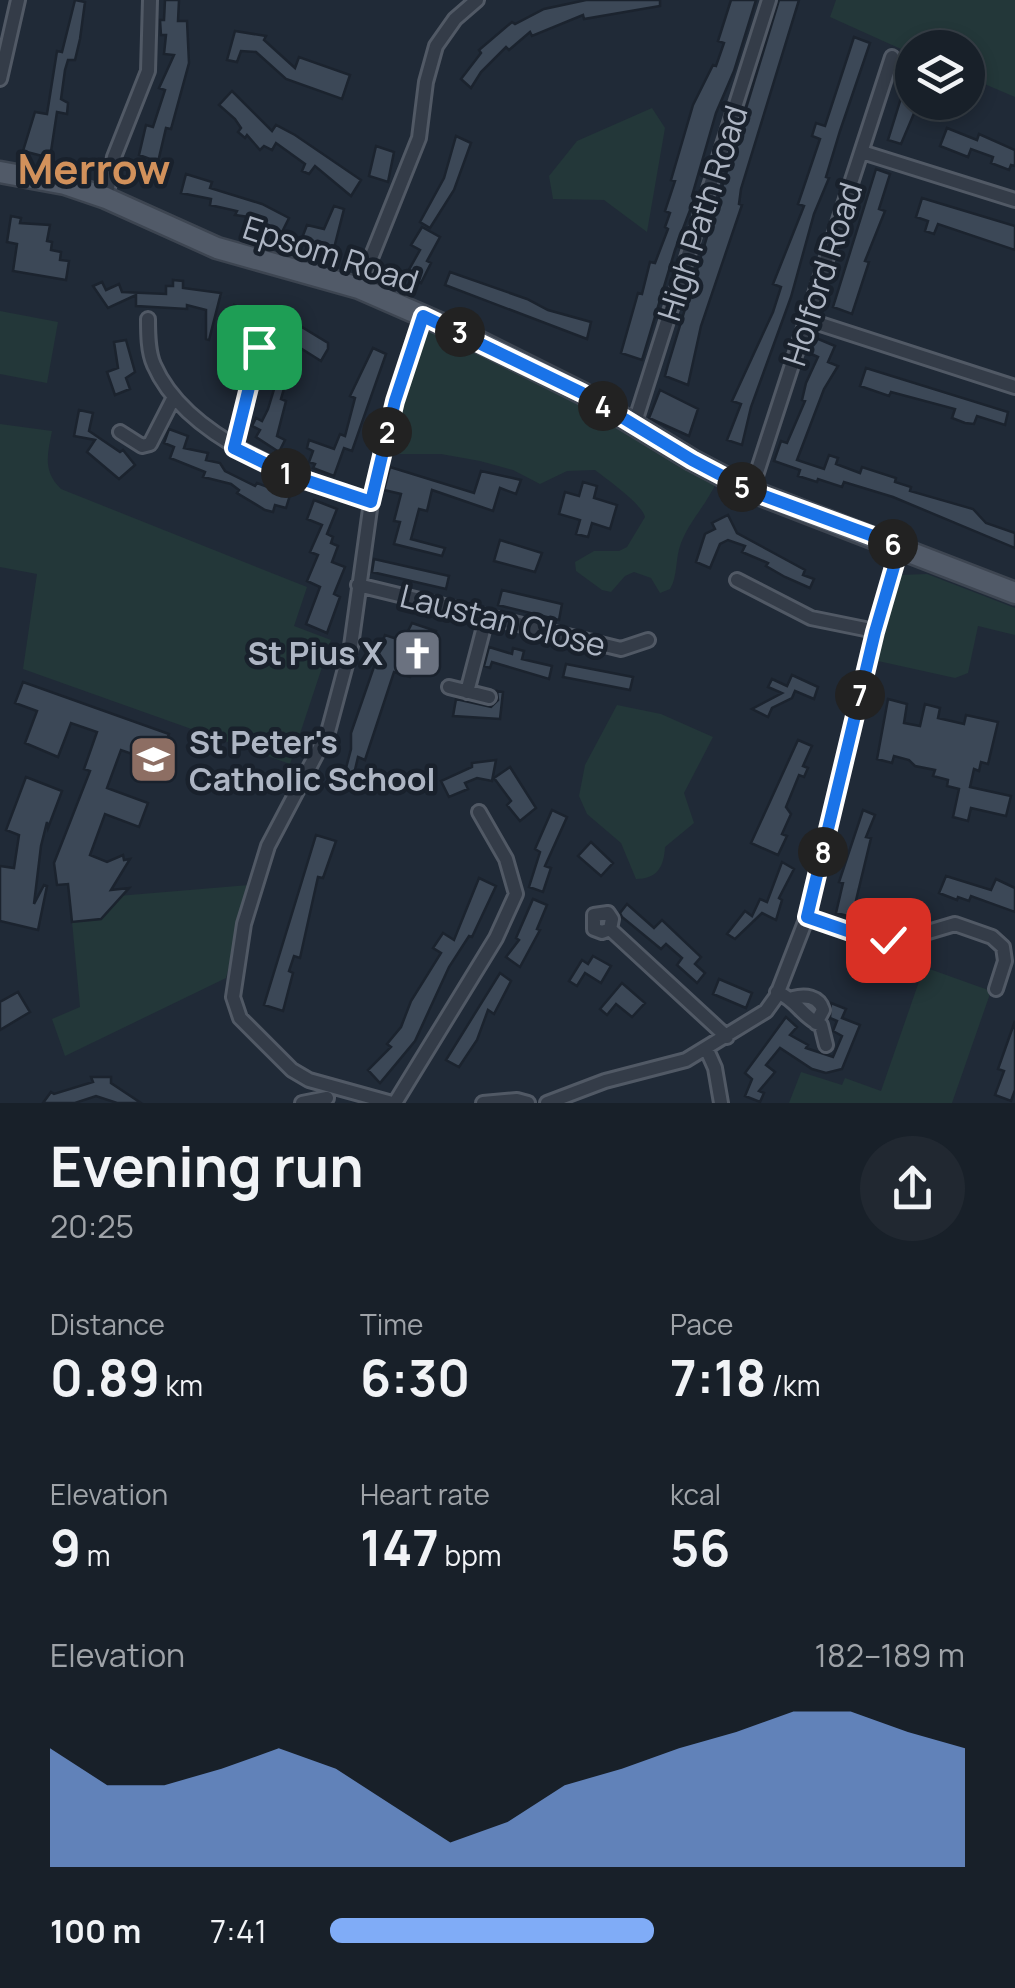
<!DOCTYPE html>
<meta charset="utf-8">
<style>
:root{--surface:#182029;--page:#212831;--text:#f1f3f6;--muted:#9fa3a8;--line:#363e46;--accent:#80acf7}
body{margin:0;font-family:Manrope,sans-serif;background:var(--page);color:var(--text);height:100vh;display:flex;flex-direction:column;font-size:38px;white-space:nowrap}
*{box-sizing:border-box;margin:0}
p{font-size:32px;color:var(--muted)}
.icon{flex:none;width:55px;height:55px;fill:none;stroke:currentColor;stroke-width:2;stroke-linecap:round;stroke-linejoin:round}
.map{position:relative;height:1103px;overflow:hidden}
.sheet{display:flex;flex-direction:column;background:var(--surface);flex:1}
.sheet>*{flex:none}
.controls{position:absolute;left:895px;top:30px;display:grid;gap:20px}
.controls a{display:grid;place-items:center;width:90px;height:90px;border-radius:50%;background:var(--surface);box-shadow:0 5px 15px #0003,0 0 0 2px var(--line);font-size:50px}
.pin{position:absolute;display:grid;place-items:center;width:85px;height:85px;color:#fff;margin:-42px;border-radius:20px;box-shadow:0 5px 15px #0006}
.km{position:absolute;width:50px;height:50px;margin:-25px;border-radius:50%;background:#222;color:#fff;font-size:28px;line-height:50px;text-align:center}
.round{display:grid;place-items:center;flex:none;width:105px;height:105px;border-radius:52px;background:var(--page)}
.overview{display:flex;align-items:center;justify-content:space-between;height:170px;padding:0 50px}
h1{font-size:55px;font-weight:700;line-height:75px}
.figures{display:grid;grid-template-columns:repeat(3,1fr);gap:15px;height:170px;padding:10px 50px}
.figures div{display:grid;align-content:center}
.figures b{font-size:50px;font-weight:700}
.figures small{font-size:28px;font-weight:400}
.figures p{font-size:28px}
.chart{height:280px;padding:20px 50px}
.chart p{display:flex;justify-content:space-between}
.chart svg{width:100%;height:180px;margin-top:10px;fill:var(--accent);opacity:.7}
ul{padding:0 50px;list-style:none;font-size:32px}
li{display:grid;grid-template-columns:160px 120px 1fr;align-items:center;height:75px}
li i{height:25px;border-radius:12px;background:var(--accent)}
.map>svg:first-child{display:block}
</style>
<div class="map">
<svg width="1015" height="1103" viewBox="0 0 1015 1103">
<rect width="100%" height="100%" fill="#202a37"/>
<path fill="#233739" d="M 836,0 L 1015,0 L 1015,97 L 968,77 L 968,48 L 912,48 L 912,54 L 830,17 Z
M 652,108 L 665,128 L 647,232 L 604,200 L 553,199 L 549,176 L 577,141 Z
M 0,311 L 58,322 L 47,383 L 0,374 Z
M 421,322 L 563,393 L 717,481 C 707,504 690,520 681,543 C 675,558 678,576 670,589 L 660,593 L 651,578 L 634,572 L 625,576 L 611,592 L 602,590 L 576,571 L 575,562 L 594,551 L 619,551 L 627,547 L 645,517 C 642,504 608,480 595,470 L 567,471 L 540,484 L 513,470 L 480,461 L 441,454 L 393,454 L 385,443 Z
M 0,424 L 52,431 C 47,456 43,471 61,489 L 307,587 L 294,626 L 331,640 L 290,764 L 23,669 L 37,574 L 0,567 Z
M 927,574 L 1015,608 L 1015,635 L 978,626 L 968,673 L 955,678 L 878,661 L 899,575 Z
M 617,705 L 661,714 L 713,737 L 684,793 L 694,823 L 665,847 C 664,867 657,879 636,879 L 621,843 L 587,814 L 579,796 L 585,765 Z
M 249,885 L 226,978 L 65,1056 L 52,1019 L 80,1007 L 70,900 Z
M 924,967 L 991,991 L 952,1103 L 789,1103 L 801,1072 L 842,1085 L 845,1078 L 881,1091 Z"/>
<path fill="#3c4857" stroke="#1b232e" stroke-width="2.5" d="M 75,0 L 85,2 L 80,39 L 75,60 L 68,60 L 65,70 L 61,99 L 68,103 L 67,114 L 57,112 L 50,158 L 23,151 L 35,112 L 47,114 L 57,51 L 62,52 Z
M 165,0 L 179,0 L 178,21 L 187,21 L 189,63 L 171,129 L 166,128 L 158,162 L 139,155 L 146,125 L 153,127 L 165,90 L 159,88 L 174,55 L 164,54 L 166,35 L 161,35 L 160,20 L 164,20 Z
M 586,0 L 660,0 L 660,6 L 584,19 L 583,15 L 532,36 L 530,32 L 509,50 L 506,47 L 481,72 L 471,88 L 461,79 L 481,53 L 479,50 L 512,22 L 515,24 L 544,9 Z
M 731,0 L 756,0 L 734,71 L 716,113 L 692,196 L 695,197 L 675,250 L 642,360 L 621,353 L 638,293 L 642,294 L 650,262 L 655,263 L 668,229 L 665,227 L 670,213 L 665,211 L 675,181 L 671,180 L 693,105 L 713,65 L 716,66 L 724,43 L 718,41 Z
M 779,0 L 799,0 L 741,189 L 739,204 L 742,205 L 701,326 L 688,385 L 665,376 L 668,365 Z
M 235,31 L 266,36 L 264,40 L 295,68 L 299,57 L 350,75 L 342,99 L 286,79 L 256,52 L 241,51 L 237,62 L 227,60 Z
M 854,37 L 870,43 L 840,131 L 826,177 L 829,178 L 814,214 L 791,297 L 751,407 L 742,445 L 727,440 L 741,404 L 732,401 L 773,312 L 781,287 L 773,284 L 804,206 L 798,204 L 820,139 L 812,136 L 816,123 L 825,126 Z
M 911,66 L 912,102 L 918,104 L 901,144 L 888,140 Z
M 232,91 L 272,131 L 276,125 L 295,135 L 361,180 L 351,196 L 315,166 L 309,174 L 302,171 L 305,164 L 276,143 L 272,150 L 264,146 L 260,150 L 247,135 L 245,138 L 238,132 L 241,128 L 235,119 L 219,105 Z
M 947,128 L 977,140 L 979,134 L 1015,150 L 1015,166 L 1011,165 L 1009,170 L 991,163 L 993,157 L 971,149 L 968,157 L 940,146 Z
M 456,136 L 471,143 L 454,190 L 430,228 L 420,222 L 444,178 Z
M 376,146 L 394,152 L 388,182 L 369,176 Z
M 876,169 L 890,174 L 879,209 L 885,211 L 865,261 L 869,262 L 852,314 L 833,307 Z
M 186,174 L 212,182 L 210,188 L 262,204 L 289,218 L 282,232 L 259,227 L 263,219 L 235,215 L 237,211 L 210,205 L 211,199 L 181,193 Z
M 922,198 L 1015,226 L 1015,250 L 938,224 L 934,234 L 925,231 L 928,221 L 916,217 Z
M 334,206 L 344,209 L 333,252 L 316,248 L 302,238 L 307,225 L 324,229 Z
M 11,216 L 21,218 L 20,223 L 50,225 L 47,241 L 52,242 L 51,250 L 61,252 L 60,260 L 69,261 L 66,280 L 13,271 L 17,244 L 7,242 Z
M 422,227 L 440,237 L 427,261 L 431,263 L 421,283 L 406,275 L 420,250 L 411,245 Z
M 450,272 L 527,299 L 548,310 L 591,322 L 587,339 L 445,285 Z
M 173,280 L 183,281 L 183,288 L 221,293 L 209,340 L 206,339 L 206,310 L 187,305 L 187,309 L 136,306 L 136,295 L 108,308 L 93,286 L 102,282 L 106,290 L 119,284 L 122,292 L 166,294 L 166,286 L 173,286 Z
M 234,305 L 281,326 L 287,318 L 328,343 L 328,349 L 321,361 L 289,341 L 228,320 Z
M 816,338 L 835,346 L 828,362 L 838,366 L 824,389 L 797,460 L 824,469 L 829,455 L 838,458 L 836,464 L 860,473 L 862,467 L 896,478 L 895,482 L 911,487 L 910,491 L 973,509 L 986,523 L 1015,533 L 1015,548 L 893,497 L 844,482 L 842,487 L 818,479 L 817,482 L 798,476 L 800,470 L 774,461 L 781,441 L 787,443 L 805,401 L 802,400 L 806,383 L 818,357 L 809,353 Z
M 126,340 L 135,372 L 126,378 L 130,389 L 115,395 L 107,372 L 118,368 L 114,342 Z
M 373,348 L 386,354 L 352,451 L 344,448 L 334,476 L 313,468 L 315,464 L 309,462 L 313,451 L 307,448 L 309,440 L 334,449 L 340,434 L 345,436 L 355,398 L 350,396 Z
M 275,359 L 290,368 L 281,399 L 286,401 L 277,436 L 285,440 L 279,452 L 256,437 L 260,430 L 252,426 L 256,418 L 262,421 L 268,409 L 275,386 L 270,385 Z
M 866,368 L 1008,412 L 1005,425 L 977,416 L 974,424 L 965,423 L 952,418 L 955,409 L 891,392 L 889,396 L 860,386 Z
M 660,390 L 698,409 L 689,436 L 649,418 Z
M 79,410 L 93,413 L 89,431 L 120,452 L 123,450 L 135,465 L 119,479 L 87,452 L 95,440 L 74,436 Z
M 169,429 L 188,436 L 184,448 L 208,453 L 206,460 L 220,463 L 225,471 L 255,486 L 257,483 L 290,495 L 286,508 L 275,505 L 273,512 L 265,510 L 237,493 L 239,490 L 231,484 L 203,477 L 205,472 L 170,458 L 174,447 L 164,443 Z
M 390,467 L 474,493 L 481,471 L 521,480 L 516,494 L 500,488 L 493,511 L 432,490 L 427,511 L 419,509 L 411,539 L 445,548 L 442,556 L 394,544 L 400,522 L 394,521 L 401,494 L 384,490 Z
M 583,482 L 597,486 L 594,498 L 617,505 L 610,529 L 592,523 L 588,537 L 576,534 L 580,520 L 559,514 L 565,492 L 579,496 Z
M 314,500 L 337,509 L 327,534 L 333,537 L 331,543 L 338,546 L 332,562 L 345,567 L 334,594 L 340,597 L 327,633 L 306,624 L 320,587 L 307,581 L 318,555 L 310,552 L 322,525 L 307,519 Z
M 728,515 L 737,533 L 805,570 L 803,575 L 814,579 L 810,588 L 785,577 L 766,566 L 768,563 L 742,552 L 745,546 L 728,540 L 720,544 L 710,568 L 696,562 L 705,534 L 715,529 L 712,523 Z
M 500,540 L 542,553 L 535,572 L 494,561 Z
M 374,559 L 449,576 L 446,589 L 372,572 Z
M 502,590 L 562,604 L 559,620 L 498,605 Z
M 412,623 L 436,631 L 433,640 L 439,642 L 429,673 L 412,669 L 410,677 L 394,672 L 365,760 L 358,757 L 354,774 L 362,776 L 358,792 L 341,787 L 351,749 L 351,733 L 385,635 L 403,641 Z
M 489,647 L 512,654 L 513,648 L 524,651 L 522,659 L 552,666 L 549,679 L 492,662 L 490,668 L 484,666 Z
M 566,664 L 633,677 L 630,690 L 563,677 Z
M 792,675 L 818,687 L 814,699 L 795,691 L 792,698 L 772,708 L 768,717 L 752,709 L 782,693 L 768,687 L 772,679 L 787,686 Z
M 23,682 L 169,734 L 158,763 L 121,750 L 107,788 L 148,803 L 139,827 L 105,814 L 90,855 L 107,862 L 123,855 L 124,860 L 130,859 L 111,890 L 129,888 L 101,919 L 72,922 L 68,884 L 57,885 L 54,863 L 90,771 L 84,769 L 97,732 L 71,723 L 58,757 L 25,743 L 37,711 L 15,703 Z
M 497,691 L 503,692 L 500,719 L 453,716 L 456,699 L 491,707 L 498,700 Z
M 888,699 L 907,704 L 904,723 L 920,726 L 925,704 L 940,708 L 938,718 L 964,724 L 966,715 L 998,722 L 988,764 L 981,762 L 979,771 L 974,769 L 970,787 L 1011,796 L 1006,816 L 971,808 L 968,821 L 953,817 L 959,789 L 947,786 L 948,780 L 933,776 L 935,770 L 915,766 L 909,760 L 894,756 L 892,763 L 877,759 Z
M 798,740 L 812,746 L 803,766 L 808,768 L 804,777 L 799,775 L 786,807 L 791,814 L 782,834 L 787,836 L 778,855 L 751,843 Z
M 496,760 L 492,781 L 477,778 L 465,783 L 468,789 L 449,797 L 441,781 L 472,767 L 472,763 Z
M 510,767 L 536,808 L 520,821 L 507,805 L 511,801 L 494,778 Z
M 26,777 L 62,791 L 48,828 L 47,822 L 41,846 L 34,904 L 44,885 L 47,886 L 38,930 L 0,921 L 0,866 L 14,868 L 19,835 L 6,830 Z
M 552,810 L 567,817 L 545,866 L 551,868 L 543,892 L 529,887 L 540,852 L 535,849 Z
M 863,810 L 875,815 L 866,837 L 871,838 L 852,917 L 836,913 L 843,883 L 839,882 Z
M 316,835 L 336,841 L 323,878 L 318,877 L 300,958 L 294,956 L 289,971 L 293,973 L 283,1011 L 264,1005 Z
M 591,842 L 613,863 L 601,876 L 578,856 Z
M 782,862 L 794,869 L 779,898 L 782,900 L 776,920 L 762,913 L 735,939 L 727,934 L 745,911 L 752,916 L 760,899 L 767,902 Z
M 946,876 L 991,890 L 996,879 L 1015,888 L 1015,912 L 971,896 L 969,901 L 958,897 L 957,900 L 939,893 Z
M 479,878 L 496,886 L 472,937 L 469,936 L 449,967 L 415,1041 L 380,1083 L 368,1070 L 391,1047 L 387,1044 L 401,1027 L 411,1001 L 441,953 L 433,948 L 443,933 L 454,940 Z
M 533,899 L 547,905 L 537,929 L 540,930 L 520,967 L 506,957 L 519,940 L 516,938 Z
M 627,904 L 654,928 L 662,920 L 701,957 L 695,964 L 705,973 L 697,983 L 677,965 L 682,958 L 666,944 L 661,949 L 622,917 L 620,913 Z
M 593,956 L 611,966 L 601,983 L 585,973 L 577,986 L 569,981 L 582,960 L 588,964 Z
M 500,973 L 511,981 L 494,1014 L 488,1010 L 477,1040 L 459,1067 L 446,1060 Z
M 719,979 L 752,993 L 746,1008 L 713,994 Z
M 622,983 L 645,1003 L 632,1017 L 616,1004 L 607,1015 L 600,1009 Z
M 18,992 L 30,1012 L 0,1030 L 0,1002 Z
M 831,1003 L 846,1009 L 842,1018 L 860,1025 L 842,1069 L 826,1073 L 812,1069 L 780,1048 L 766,1065 L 775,1072 L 759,1091 L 764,1093 L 760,1102 L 745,1096 L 752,1079 L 745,1073 L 786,1017 L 797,1027 L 790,1035 L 808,1045 L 806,1048 L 833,1057 L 842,1036 L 833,1031 L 837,1021 L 830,1018 Z
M 1015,1021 L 1015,1090 L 1011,1101 L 995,1095 L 1004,1071 L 998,1069 Z
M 91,1077 L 111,1077 L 111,1083 L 141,1103 L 117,1103 L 96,1096 L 75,1103 L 43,1103 L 51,1092 L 54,1094 L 93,1082 Z"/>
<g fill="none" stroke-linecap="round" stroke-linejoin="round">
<defs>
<path id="street" d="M 0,79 L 18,0
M 862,152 L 1015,200
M 106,198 L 114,157 L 148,71 L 150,0
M 359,288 L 419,138 L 426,82 L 436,46 L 455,19 L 477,0
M 148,319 C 148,333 148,352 154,365 C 187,441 299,478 371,502
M 808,320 L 1015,387
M 634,425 L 769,0
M 120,432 L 142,446 L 150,444 L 174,397
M 235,447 L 261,340
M 751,491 L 892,57
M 737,580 L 811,618 L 875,631
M 358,585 L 621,649 L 648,640
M 449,687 L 489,697
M 467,692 L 486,619
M 807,917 L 868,938 L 908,938 L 955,924 L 992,937 L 1003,947 L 1005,961 L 996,989
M 610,929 L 612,919 L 608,913 L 594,915 L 594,929 L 602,932 L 610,929 L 727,1037
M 777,992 C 797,1000 802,1017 821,1025 L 826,1045
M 793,998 C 805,995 819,996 823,1010 L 816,1023
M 707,1050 L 715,1068 L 721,1103
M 302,1103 L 327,1098
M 392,1103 L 309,1080 L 292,1070 L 240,1018 L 233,997 L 244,924 L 268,846 L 328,732 L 351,646 L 371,502 L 395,401 L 423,316
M 395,1103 L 496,938 L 516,894 L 506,859 L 479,812
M 483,1103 L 517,1100 L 528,1103
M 547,1103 L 605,1081 L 686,1060 L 766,1011 L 776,997 L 807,917 L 875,631 L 900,547"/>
<path id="primary" d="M 0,172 L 65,184 L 106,198 L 217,248 L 359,288 L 462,333 L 582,393 L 692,460 L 751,491 L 1015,593"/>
</defs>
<use href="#street" stroke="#515965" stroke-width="18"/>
<use href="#primary" stroke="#3d4551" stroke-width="25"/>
<use href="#street" stroke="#343c48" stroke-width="12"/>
<use href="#primary" stroke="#515a68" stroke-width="20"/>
</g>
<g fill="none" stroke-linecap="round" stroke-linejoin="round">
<defs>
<path id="route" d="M 259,347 L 234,448 L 287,474 L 371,502 L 395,401 L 423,316 L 582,393 L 692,460 L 751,491 L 900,546 L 875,632 L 807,917 L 868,938 L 888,940"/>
</defs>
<use href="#route" stroke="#fff" stroke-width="20"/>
<use href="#route" stroke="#1a73e8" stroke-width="12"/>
</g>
<defs>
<symbol id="church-square" viewBox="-11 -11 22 22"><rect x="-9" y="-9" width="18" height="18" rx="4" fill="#6b7280" stroke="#19212c"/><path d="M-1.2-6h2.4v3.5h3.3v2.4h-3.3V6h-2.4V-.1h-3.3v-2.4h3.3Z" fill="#fff"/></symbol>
<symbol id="school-square" viewBox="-11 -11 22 22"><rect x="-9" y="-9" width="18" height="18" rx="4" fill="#8d6e63" stroke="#19212c"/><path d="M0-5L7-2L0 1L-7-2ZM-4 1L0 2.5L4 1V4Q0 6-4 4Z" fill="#fff"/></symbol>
</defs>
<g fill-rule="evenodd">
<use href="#church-square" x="390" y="626" width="55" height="55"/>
<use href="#school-square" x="126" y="732" width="55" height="55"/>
</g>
<g text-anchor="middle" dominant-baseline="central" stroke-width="9" stroke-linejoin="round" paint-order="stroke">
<g font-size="32" fill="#aeb6c4" stroke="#19212c">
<text transform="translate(702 213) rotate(-72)">High Path Road</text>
<text transform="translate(331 254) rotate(18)">Epsom Road</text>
<text transform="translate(822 274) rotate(-72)">Holford Road</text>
<text transform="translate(503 620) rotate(14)">Laustan Close</text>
</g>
<g font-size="32" font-weight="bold" fill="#aeb6c4" stroke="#19212c" text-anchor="end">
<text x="383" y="653">St Pius X</text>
<text x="189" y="742" text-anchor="start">St Peter's<tspan x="189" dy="37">Catholic School</tspan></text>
</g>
<g font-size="42" font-weight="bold" fill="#d2915b" stroke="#19212c">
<text x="94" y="168">Merrow</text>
</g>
</g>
</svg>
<div class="controls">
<a><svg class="icon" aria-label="layers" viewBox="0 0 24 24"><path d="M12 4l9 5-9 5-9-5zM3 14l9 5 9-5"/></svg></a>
</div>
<div class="pin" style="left:259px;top:347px;background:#1e9e55"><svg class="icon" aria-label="arrive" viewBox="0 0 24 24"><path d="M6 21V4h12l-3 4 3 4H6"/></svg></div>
<div class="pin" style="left:888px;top:940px;background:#d93025"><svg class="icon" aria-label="check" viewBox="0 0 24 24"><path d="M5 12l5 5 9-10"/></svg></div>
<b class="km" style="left:286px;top:473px">1</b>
<b class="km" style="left:387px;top:432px">2</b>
<b class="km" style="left:460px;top:332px">3</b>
<b class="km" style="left:603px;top:406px">4</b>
<b class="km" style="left:742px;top:487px">5</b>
<b class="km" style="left:893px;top:544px">6</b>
<b class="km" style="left:860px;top:695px">7</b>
<b class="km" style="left:823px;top:852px">8</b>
</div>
<section class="sheet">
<div class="overview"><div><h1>Evening run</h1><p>20:25</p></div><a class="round"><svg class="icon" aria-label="share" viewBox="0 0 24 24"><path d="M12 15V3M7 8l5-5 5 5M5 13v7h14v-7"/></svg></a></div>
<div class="figures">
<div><p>Distance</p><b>0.89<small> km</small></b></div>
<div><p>Time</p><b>6:30</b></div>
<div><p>Pace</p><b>7:18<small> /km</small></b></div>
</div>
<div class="figures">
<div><p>Elevation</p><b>9<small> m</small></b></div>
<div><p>Heart rate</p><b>147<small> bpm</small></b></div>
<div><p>kcal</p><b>56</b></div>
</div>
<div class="chart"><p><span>Elevation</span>182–189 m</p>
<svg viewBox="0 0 160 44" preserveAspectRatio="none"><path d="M0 44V15L10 24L20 24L30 20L40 15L50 20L60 29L70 38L80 33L90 24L100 20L110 15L120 11L130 6L140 6L150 11L160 15V44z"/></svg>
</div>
<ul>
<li><b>100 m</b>7:41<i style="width:51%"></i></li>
</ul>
</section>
